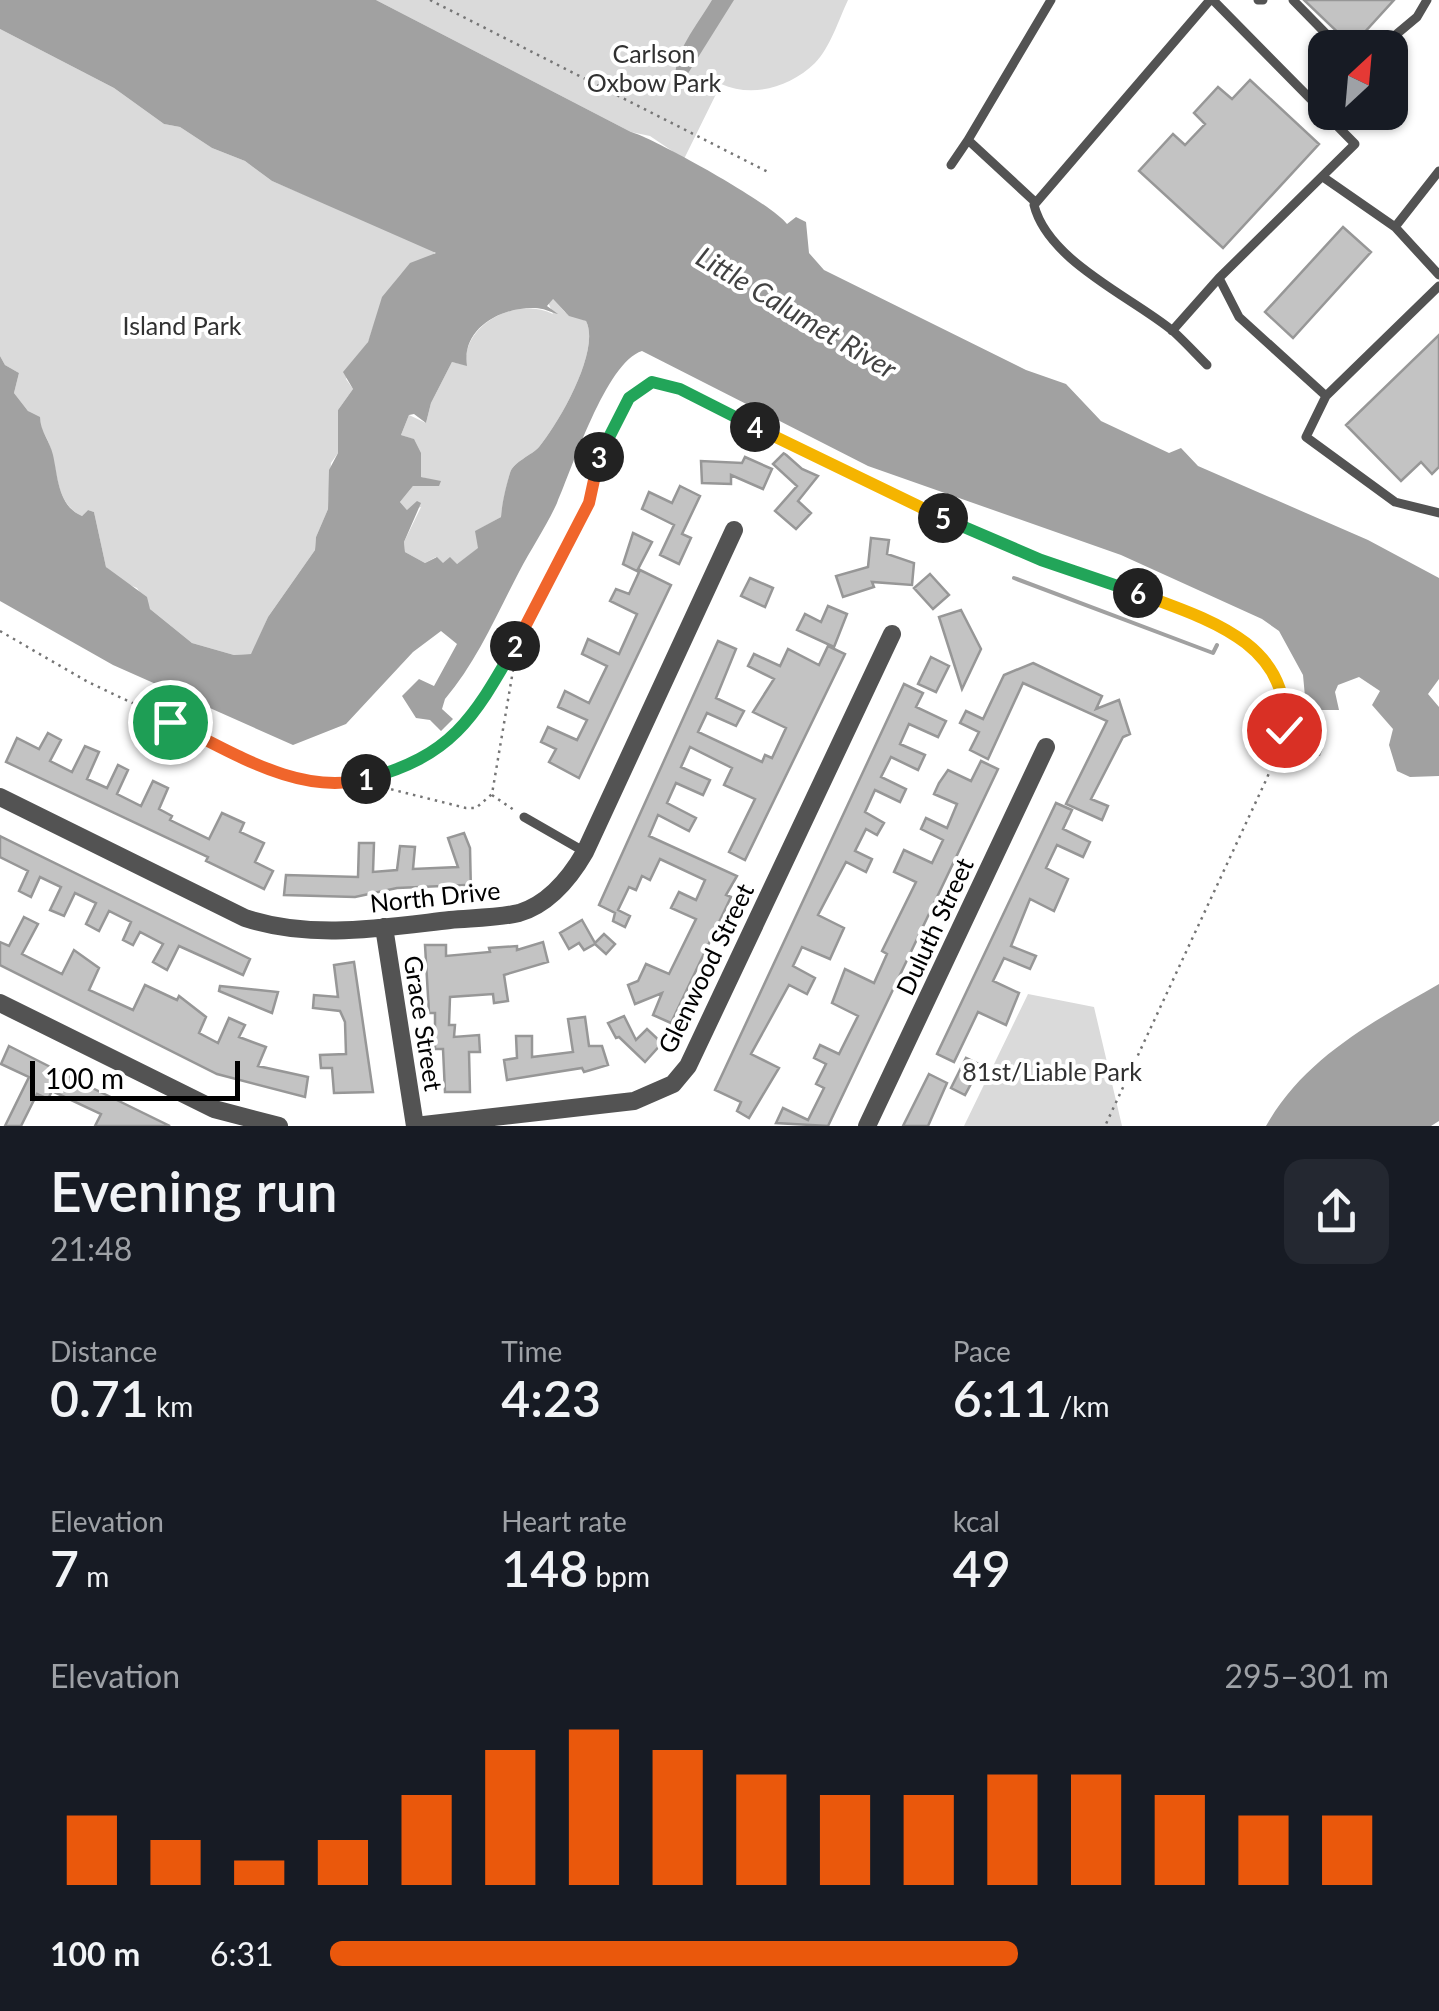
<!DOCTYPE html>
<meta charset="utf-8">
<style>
:root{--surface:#171b24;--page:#242831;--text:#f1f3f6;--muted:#9ea1a6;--accent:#ea580c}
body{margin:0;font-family:Lato,sans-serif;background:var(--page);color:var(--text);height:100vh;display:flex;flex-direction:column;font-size:38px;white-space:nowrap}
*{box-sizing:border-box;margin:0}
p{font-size:32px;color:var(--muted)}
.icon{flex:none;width:55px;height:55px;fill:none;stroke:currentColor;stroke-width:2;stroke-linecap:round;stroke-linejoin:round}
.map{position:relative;height:1126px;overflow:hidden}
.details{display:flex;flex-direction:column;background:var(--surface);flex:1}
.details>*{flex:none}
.needle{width:65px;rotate:26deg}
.tools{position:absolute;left:1308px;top:30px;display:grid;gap:20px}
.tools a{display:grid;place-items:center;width:100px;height:100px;border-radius:20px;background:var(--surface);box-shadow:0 2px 8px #0004;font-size:50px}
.scale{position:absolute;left:30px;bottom:25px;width:210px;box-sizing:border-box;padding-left:10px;border:5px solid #000;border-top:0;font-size:28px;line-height:35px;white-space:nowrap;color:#000;-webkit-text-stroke:8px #fff;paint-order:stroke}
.pin{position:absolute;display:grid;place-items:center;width:85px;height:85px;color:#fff;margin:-42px;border:5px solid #fff;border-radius:50%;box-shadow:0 2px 10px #0007}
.km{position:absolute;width:50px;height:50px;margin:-25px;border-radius:50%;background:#222;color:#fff;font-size:28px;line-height:50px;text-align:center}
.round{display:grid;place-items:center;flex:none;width:105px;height:105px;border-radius:20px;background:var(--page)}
.headline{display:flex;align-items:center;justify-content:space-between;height:170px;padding:0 50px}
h1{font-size:55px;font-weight:600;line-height:75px}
.metrics{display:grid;grid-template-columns:repeat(3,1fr);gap:15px;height:170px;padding:10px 50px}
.metrics div{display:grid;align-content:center}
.metrics b{font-size:50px;font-weight:600}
.metrics small{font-size:28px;font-weight:400}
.metrics p{font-size:28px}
.chart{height:280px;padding:20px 50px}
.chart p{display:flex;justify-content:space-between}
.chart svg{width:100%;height:180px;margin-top:10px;stroke:var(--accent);stroke-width:6}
ul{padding:0 50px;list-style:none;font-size:32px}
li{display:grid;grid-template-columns:160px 120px 1fr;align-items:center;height:75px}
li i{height:25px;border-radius:12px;background:var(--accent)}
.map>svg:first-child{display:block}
</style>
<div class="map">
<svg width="1439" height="1126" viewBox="0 0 1439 1126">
<rect width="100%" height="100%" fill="#fff"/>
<path fill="#dadada" d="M 376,0 L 848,0 C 839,19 830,48 815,63 C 789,88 752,98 721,84 L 684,159 L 650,136 L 631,132 Z
M 0,29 L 114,88 L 164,124 L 180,127 L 212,148 L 245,161 L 272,181 L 435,250 L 433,257 C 395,261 379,310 370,337 C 365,351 353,365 346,379 L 353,389 L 338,410 L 338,453 L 331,463 L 328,509 L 316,537 L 315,550 L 268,617 L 252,654 L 234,655 L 192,643 L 150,609 L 137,588 L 120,581 L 106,567 L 94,512 L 88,510 L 82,516 C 53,503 59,465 47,439 C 39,422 25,408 14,393 L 19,373 L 5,365 L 0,356 Z
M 553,299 L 565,312 L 586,321 C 601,350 559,423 539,447 C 532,455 513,462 510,473 C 507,484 502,504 501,517 L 476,531 L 479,548 L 457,564 L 440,563 L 436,557 L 425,563 L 405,552 L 404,542 L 421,507 L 408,511 L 400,502 L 413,486 L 440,482 L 421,477 L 413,439 L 401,435 L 409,415 L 426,423 L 431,403 L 452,362 L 466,365 C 462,324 517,296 553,314 L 547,300 Z
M 1028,994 L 1094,1007 L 1122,1126 L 964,1126 Z"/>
<path fill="#a1a1a1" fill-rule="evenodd" d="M 0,0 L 376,0 L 631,132 C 651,137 770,202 787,224 L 796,217 L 806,222 L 809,253 L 824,270 L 1026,370 L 1066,384 L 1101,421 L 1169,453 L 1181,448 L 1198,466 L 1368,540 L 1439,578 L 1439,679 L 1428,694 L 1439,707 L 1439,776 L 1410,777 L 1397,771 L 1389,745 L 1393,729 L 1372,705 L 1380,691 L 1359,677 L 1338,685 L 1335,692 L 1339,710 L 1317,710 L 1317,738 L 1324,745 L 1320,756 L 1315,755 L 1309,740 L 1303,675 L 1279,631 L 1262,619 L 1121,555 L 868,466 L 642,351 C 606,362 572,469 557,503 C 546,527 531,549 519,572 C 497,614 476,663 445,699 L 442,709 L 453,719 L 441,731 L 430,720 L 416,718 L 402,696 L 419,679 L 434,686 L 457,644 L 441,631 L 413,652 L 346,724 L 293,745 L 113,665 L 0,601 L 0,356 L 5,365 L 19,373 L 14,393 L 28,411 L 40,417 C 40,431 50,441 53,455 C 58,477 58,506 82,516 L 88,510 L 94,512 L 106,567 L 147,597 L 150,609 L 192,643 L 234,655 L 251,654 L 268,617 L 315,550 L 316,537 L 328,509 L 329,470 L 338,453 L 338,410 L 353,389 L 343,372 L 368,342 L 382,297 L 410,263 L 436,253 L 272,181 L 245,161 L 212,148 L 180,127 L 164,124 L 114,88 L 0,29 ZM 553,299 L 569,316 L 586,321 C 601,350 559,423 539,447 C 532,455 513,462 510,473 C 506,486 502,503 501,517 L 475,531 L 478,548 L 457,564 L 450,557 L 443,563 L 437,557 L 425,563 L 405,552 L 404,542 L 421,503 L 417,501 L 407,510 L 400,502 L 413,486 L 439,486 L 441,481 L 421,477 L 421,453 L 414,439 L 401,435 L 409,415 L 414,414 L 426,423 L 431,403 L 452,362 L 467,366 C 461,330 499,307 535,308 C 543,308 550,312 558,314 L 547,306 Z
M 712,0 L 734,0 L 687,75 L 682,81 L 676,79 C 672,54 700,21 712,0 Z
M 1439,984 L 1439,1121 L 1431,1126 L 1266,1126 C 1305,1057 1373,1022 1439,984 Z"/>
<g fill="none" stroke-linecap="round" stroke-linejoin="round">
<path stroke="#a1a1a1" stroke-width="4" d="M 1014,578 L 1213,653 L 1217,645"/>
</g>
<path fill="#c3c3c3" stroke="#979797" stroke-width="2.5" d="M 1304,0 L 1394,0 L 1352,46 Z
M 1250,80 L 1319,144 L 1223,248 L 1139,171 L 1173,134 L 1185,145 L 1205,124 L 1194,113 L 1218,87 L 1232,99 Z
M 1343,227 L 1371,252 L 1293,338 L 1265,312 Z
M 1439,335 L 1439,467 L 1432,474 L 1421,462 L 1401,481 L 1346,425 Z
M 784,453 L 802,469 L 818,476 L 798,501 L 811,513 L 796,529 L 775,511 L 797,486 L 773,464 Z
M 745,457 L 772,469 L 763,489 L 731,475 L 731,484 L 702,483 L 701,461 L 742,463 Z
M 680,486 L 700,496 L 682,534 L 691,538 L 679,564 L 660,555 L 674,525 L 642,509 L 649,492 L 672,503 Z
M 633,533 L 652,542 L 637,571 L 623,564 Z
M 871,538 L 889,540 L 887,554 L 914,563 L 912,585 L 872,582 L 874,587 L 843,597 L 836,576 L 868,567 Z
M 640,570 L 671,585 L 579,778 L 549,762 L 556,749 L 541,742 L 548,727 L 577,740 L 587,720 L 558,707 L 565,691 L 589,703 L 607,666 L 582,654 L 588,639 L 619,654 L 637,614 L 610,601 L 616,589 L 629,594 Z
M 930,574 L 949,595 L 933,609 L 914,588 Z
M 750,578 L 773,588 L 765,607 L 741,596 Z
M 828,606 L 847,614 L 834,647 L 797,630 L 805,614 L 821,622 Z
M 961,610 L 981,649 L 962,689 L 939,617 Z
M 718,641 L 736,649 L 716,698 L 744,711 L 736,726 L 707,713 L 698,732 L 762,762 L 765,755 L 772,758 L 786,728 L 753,712 L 774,679 L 748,666 L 754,654 L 780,666 L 788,649 L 819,665 L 828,646 L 845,654 L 745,860 L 729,852 L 755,799 L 724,785 L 732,768 L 690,747 L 681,767 L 710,780 L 703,795 L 676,783 L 667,803 L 696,818 L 689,831 L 658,815 L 649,836 L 737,876 L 726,895 L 731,897 L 671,1023 L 653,1015 L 662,993 L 635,1004 L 628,985 L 638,981 L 646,964 L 669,974 L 696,919 L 671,908 L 679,892 L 696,900 L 705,880 L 660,859 L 650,880 L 642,876 L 636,890 L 629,887 L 618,910 L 630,916 L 625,927 L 613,921 L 615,913 L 599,905 Z
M 931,657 L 949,666 L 936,692 L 918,684 Z
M 1033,663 L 1102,696 L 1096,709 L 1119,700 L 1130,734 L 1123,737 L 1091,799 L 1108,806 L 1102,820 L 1066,804 L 1107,721 L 1023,683 L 988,759 L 970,750 L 979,732 L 960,723 L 966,711 L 983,719 L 1004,675 Z
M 904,684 L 923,693 L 916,707 L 946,721 L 938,737 L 909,724 L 900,744 L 925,755 L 918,770 L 891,757 L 881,777 L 906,789 L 900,802 L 875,790 L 865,812 L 884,823 L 877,835 L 866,829 L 855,851 L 872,859 L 866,872 L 846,862 L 818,915 L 844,928 L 830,959 L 802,947 L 793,966 L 815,978 L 807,994 L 789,985 L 751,1054 L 779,1068 L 749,1118 L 737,1111 L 741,1102 L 715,1090 Z
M 48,733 L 61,740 L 50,761 L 72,772 L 85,746 L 99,752 L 87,779 L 107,788 L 118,765 L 128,770 L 117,794 L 141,806 L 153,781 L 168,788 L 159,809 L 172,816 L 170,820 L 209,839 L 222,813 L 244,823 L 240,832 L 264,843 L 255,862 L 273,871 L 264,889 L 206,861 L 208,857 L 6,762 L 17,738 L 39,749 Z
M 981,761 L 998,769 L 828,1126 L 776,1123 L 783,1108 L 808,1120 L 824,1088 L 816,1084 L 826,1064 L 814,1058 L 820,1045 L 839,1054 L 858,1016 L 832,1003 L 845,969 L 874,983 L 887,954 L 882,951 L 916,882 L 894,872 L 904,850 L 932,863 L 943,840 L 921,829 L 926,818 L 947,828 L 957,804 L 934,794 L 939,783 L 948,770 L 971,781 Z
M 1056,803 L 1072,810 L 1063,829 L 1090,842 L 1083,857 L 1057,845 L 1046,868 L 1068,879 L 1054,911 L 1030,899 L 1011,946 L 1036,956 L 1030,969 L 1004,958 L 993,981 L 1019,993 L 1006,1025 L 978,1012 L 954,1062 L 937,1054 Z
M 464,833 L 470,848 L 471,894 L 465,885 L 397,888 L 355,897 L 284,895 L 286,875 L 358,877 L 359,843 L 374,843 L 373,872 L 397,870 L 400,846 L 415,847 L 413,869 L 458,867 L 448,838 Z
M 0,836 L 250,959 L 243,975 L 179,946 L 167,970 L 153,962 L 163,944 L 140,932 L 133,945 L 123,940 L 131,922 L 109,911 L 99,931 L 86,924 L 96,903 L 75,893 L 64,916 L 50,910 L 61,887 L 40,877 L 31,897 L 19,891 L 28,871 L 0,857 Z
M 24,917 L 38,924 L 22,954 L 62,974 L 74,950 L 99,968 L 89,990 L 133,1010 L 145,985 L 177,1000 L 179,996 L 206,1017 L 199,1033 L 218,1043 L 229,1018 L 245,1025 L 239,1037 L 266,1047 L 258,1066 L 308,1077 L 305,1097 L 217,1074 L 0,965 L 0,942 L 9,946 Z
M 582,920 L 595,943 L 604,934 L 615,944 L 606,954 L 595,944 L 584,950 L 579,943 L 569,949 L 560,933 Z
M 543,942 L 548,962 L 504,975 L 508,1001 L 494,1003 L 493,994 L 450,997 L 449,1025 L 455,1025 L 454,1037 L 479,1035 L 480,1052 L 469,1052 L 470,1092 L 445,1092 L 443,1049 L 435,1049 L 435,1013 L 429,1013 L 425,945 L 446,945 L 446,956 L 490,952 L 489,948 L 517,946 L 517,950 Z
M 354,962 L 373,1092 L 334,1093 L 332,1068 L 321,1068 L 320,1055 L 346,1054 L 345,1022 L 340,1011 L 313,1008 L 314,995 L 338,997 L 334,965 Z
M 220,986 L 278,992 L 272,1013 L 219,991 Z
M 624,1016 L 636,1040 L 647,1029 L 662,1043 L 645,1062 L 619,1037 L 616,1038 L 608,1023 Z
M 585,1017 L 589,1046 L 602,1046 L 608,1065 L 584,1072 L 582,1068 L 507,1080 L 504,1060 L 517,1058 L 516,1036 L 532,1036 L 532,1057 L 573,1052 L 568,1019 Z
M 9,1046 L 80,1082 L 170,1126 L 95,1126 L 101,1114 L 52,1091 L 48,1099 L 37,1094 L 21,1126 L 5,1126 L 29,1077 L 1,1064 Z
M 966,1058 L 981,1065 L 965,1095 L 951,1088 Z
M 929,1074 L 947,1083 L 928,1126 L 903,1126 Z"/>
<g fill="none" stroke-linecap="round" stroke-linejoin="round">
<path stroke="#757575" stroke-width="2.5" stroke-dasharray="2.5 5" stroke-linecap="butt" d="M 430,0 L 770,173
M 0,631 L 88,682 L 280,773 C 348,794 421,775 469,722 C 502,687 522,631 543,588 C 558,560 581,530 590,500 C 603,457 614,362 680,389 C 789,443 896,499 1008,547 C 1069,573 1218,608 1259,651 C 1296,690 1285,734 1267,778 L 1105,1126
M 362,782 L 466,808 L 476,808 L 492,794 L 517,647
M 492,795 L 514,810"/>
<path stroke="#535353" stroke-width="9" d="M 1213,0 L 1355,144 L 1219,278 L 1239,317 L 1326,396 L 1439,286
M 1258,0 L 1263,0
M 1293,0 L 1340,48
M 1380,48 L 1417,17 L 1427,0
M 968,140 L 1051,0
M 951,165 L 968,140 L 1034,201
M 1439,171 L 1395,227 L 1439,275
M 1323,177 L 1395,227
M 1172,331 L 1219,278
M 1207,365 C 1196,354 1185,342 1173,331 C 1132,297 1048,261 1034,205 L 1210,0
M 1326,396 L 1306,437 L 1395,502 L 1439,513
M 524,817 L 585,852"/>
<path stroke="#535353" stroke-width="18" d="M 0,797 L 245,918 C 312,940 381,928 450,920 C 472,918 498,918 519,913 C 549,904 570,878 585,852 L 734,530
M 384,927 L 415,1126
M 0,1003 L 214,1109 L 279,1126
M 415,1126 L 634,1101 L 673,1084 L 688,1066 L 892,634
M 867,1126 L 1046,747"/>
</g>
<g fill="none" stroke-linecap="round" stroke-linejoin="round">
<defs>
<path id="split-1" d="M 170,722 C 230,750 298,797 366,779"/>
<path id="split-2" d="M 366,779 C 452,756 473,719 515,646"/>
<path id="split-3" d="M 515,646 L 589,503 L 599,457"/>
<path id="split-4" d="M 599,457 L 629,398 L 652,382 L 680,389 L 755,427"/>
<path id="split-5" d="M 755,427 L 943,518"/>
<path id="split-6" d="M 943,518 L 1041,560 L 1138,593"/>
<path id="split-7" d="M 1138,593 C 1204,618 1292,642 1284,730"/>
</defs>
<use href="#split-1" stroke="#fff" stroke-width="20"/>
<use href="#split-2" stroke="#fff" stroke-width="20"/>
<use href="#split-3" stroke="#fff" stroke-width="20"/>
<use href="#split-4" stroke="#fff" stroke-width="20"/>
<use href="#split-5" stroke="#fff" stroke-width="20"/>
<use href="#split-6" stroke="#fff" stroke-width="20"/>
<use href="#split-7" stroke="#fff" stroke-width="20"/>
<use href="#split-1" stroke="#f0652b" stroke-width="12"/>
<use href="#split-2" stroke="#22a559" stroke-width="12"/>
<use href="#split-3" stroke="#f0652b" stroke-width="12"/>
<use href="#split-4" stroke="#22a559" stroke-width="12"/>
<use href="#split-5" stroke="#f5b400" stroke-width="12"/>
<use href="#split-6" stroke="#22a559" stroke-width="12"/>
<use href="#split-7" stroke="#f5b400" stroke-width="12"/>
</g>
<g text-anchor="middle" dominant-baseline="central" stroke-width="8" stroke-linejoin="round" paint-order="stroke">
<g font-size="25" fill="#313131" stroke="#fff">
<text x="654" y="53">Carlson<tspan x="654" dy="29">Oxbow Park</tspan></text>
<text x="182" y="325">Island Park</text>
<text x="1052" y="1071">81st/Liable Park</text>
</g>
<g font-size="25" fill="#000" stroke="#fff">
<text transform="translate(435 896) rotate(-6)">North Drive</text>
<text transform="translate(934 926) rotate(-65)">Duluth Street</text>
<text transform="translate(705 968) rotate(-64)">Glenwood Street</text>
<text transform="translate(424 1023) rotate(81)">Grace Street</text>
</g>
<g font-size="28" font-style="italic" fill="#424242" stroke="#fff">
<text transform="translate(797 312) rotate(31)">Little Calumet River</text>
</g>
</g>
</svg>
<div class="tools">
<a><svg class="needle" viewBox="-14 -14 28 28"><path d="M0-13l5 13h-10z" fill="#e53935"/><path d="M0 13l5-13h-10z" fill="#9ea1a6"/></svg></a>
</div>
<div class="scale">100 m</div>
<div class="pin" style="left:170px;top:722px;background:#1e9e55"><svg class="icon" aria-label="arrive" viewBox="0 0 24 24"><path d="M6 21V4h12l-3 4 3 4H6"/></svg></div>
<div class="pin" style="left:1284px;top:730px;background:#d93025"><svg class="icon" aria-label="check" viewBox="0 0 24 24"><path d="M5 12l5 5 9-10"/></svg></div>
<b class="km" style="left:366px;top:779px">1</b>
<b class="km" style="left:515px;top:646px">2</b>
<b class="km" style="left:599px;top:457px">3</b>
<b class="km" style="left:755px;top:427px">4</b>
<b class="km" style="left:943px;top:518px">5</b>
<b class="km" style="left:1138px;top:593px">6</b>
</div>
<section class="details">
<div class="headline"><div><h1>Evening run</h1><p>21:48</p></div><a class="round"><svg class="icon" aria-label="share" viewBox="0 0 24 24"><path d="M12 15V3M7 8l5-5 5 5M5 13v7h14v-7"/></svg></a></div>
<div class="metrics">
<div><p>Distance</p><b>0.71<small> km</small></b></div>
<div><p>Time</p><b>4:23</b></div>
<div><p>Pace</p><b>6:11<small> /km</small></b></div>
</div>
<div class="metrics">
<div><p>Elevation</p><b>7<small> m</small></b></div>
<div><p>Heart rate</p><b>148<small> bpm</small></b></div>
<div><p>kcal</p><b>49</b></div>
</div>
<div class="chart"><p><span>Elevation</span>295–301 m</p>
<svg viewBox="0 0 160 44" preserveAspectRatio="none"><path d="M5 44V27M15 44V33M25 44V38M35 44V33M45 44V22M55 44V11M65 44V6M75 44V11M85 44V17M95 44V22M105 44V22M115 44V17M125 44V17M135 44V22M145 44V27M155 44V27"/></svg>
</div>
<ul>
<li><b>100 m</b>6:31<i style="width:65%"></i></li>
</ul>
</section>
